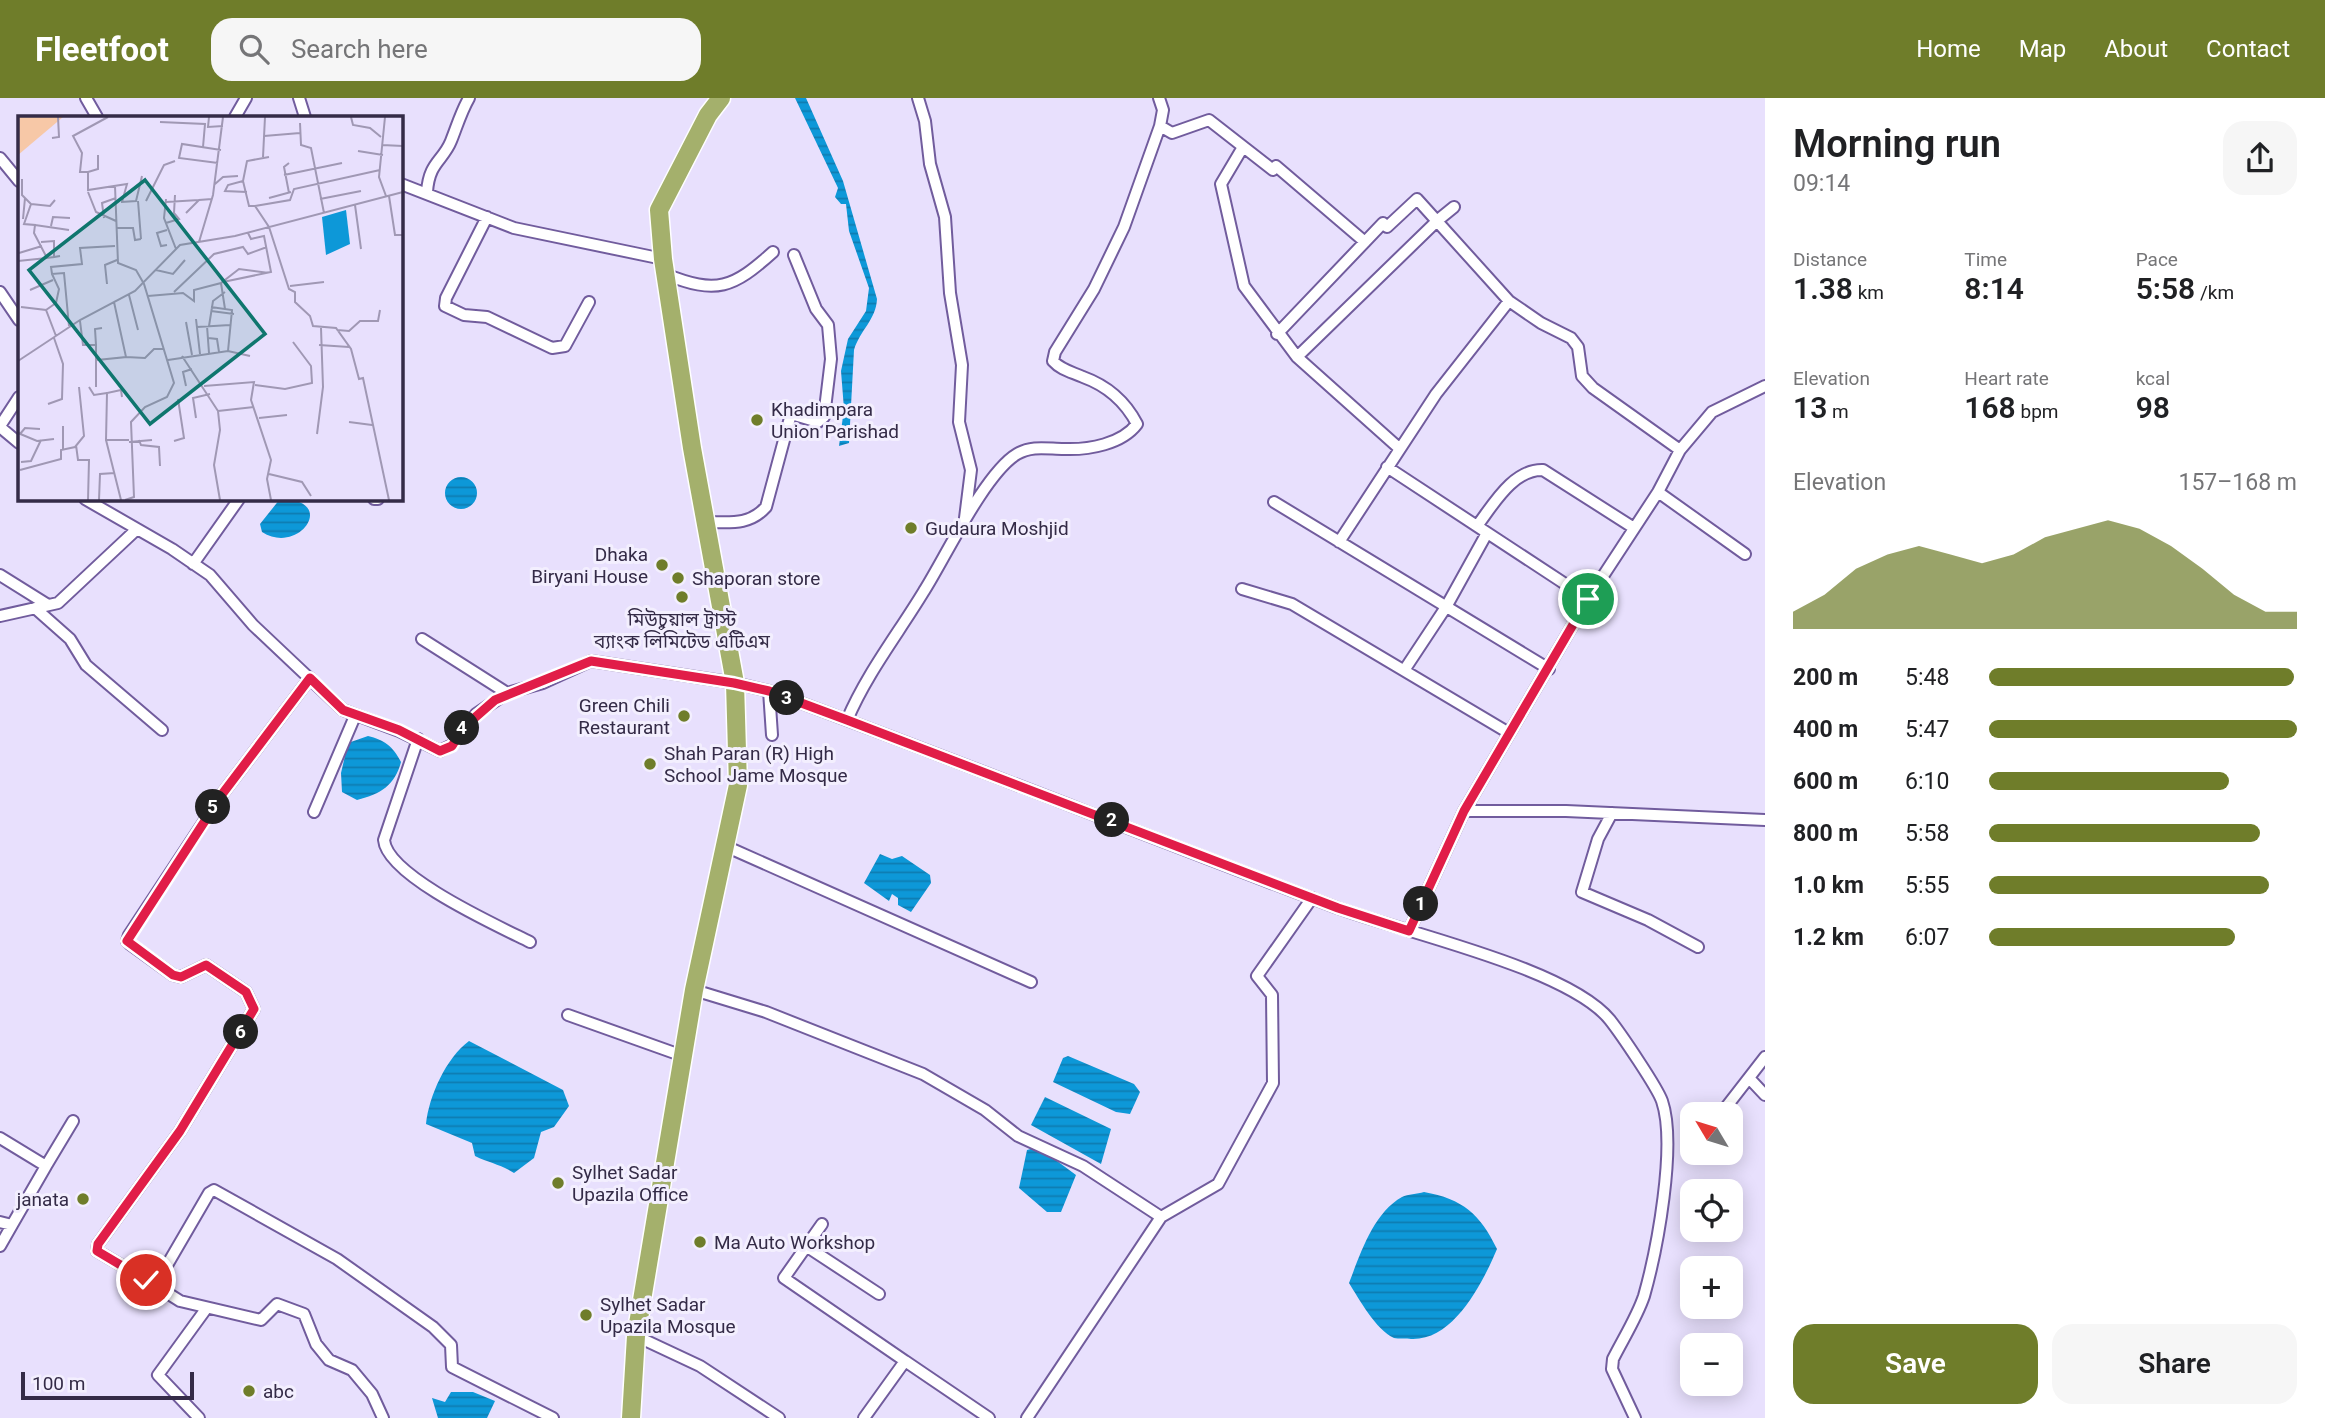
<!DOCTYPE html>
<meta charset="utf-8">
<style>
:root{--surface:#fff;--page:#f6f6f6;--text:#202124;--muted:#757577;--accent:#6f7d2a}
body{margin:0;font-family:Roboto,"Noto Sans Bengali",sans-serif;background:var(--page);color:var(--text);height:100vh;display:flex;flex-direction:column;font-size:26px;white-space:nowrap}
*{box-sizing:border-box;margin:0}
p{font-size:23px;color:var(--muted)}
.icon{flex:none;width:38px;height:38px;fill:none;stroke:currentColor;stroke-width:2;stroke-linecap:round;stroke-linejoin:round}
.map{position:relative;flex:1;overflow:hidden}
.sheet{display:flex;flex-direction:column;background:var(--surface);width:560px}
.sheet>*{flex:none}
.needle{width:46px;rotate:308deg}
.fabs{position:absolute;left:1680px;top:1004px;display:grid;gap:14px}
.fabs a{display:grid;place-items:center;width:63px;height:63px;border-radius:14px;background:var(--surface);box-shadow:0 4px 18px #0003;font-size:35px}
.scale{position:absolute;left:21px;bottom:18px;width:173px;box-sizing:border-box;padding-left:7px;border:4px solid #342b47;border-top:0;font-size:19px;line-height:24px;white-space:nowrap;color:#342b47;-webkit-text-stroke:5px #f3effe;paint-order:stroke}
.pin{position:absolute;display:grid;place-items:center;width:60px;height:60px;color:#fff;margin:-30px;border:4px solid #fff;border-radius:50%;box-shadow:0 2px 7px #0007}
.km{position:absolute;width:35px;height:35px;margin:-18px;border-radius:50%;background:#222;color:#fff;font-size:19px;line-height:35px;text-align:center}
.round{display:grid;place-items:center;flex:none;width:74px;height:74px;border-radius:21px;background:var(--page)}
.summary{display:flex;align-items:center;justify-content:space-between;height:119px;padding:0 28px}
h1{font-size:38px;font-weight:600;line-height:52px}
.figures{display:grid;grid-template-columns:repeat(3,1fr);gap:10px;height:119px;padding:7px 28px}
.figures div{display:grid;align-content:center}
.figures b{font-size:30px;font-weight:600}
.figures small{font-size:19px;font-weight:400}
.figures p{font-size:19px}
.chart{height:196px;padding:14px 28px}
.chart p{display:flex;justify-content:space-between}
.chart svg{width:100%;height:126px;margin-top:7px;fill:var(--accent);opacity:.7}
.action{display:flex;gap:14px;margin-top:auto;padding:14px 28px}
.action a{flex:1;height:80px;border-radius:21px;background:var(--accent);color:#fff;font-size:28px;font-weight:600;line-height:80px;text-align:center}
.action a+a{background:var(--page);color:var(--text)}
ul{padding:0 28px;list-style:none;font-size:23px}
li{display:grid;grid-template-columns:112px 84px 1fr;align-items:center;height:52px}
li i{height:18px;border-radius:9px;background:var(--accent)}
header{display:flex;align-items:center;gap:42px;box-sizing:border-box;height:98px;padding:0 35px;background:var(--accent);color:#fff}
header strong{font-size:33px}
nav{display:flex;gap:38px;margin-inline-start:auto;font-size:24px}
.search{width:490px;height:63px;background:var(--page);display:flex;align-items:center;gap:18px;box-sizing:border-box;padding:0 24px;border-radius:21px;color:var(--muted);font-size:26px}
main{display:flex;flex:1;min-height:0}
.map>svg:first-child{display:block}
</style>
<header>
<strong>Fleetfoot</strong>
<div class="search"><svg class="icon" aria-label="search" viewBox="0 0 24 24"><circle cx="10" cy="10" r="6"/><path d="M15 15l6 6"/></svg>Search here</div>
<nav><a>Home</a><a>Map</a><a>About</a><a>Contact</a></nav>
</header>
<main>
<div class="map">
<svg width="1765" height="1320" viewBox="0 0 1765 1320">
<defs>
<pattern id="water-rules" width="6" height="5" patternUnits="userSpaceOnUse" patternTransform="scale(1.75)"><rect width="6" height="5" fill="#0d98d8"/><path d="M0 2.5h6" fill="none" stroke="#0e7cb1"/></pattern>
</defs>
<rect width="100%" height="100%" fill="#e8e0fd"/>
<path fill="url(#water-rules)" d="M 795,0 L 806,0 L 843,83 L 877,201 C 876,222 860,232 854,252 L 849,345 L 839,348 L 844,311 L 841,273 L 848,241 L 866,213 L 869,190 L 849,133 L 846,106 L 841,106 L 835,99 L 838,90 Z
M445 395a16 16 0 1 1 32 0a16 16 0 1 1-32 0Z
M 280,401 C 339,401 299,458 262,434 L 260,426 Z
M 368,638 C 384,642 393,648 401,664 C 395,687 381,696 357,702 L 342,694 L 341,675 L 348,645 Z
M 880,756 L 892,761 L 902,758 L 930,777 L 931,785 L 911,814 L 898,807 L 898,800 L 892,796 L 889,803 L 864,785 Z
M 469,943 L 563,992 L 569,1008 L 554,1029 L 541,1034 L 534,1060 L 514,1075 C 500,1066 489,1065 475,1058 L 472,1045 L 426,1026 C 429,998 446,960 469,943 Z
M 1068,958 L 1134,986 L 1140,994 L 1130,1016 L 1116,1014 L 1053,984 L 1063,960 Z
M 1045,999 L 1111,1031 L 1101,1066 L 1031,1027 Z
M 1038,1049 L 1076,1077 L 1061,1114 L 1047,1114 L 1019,1090 L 1027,1052 Z
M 1424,1094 C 1463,1101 1480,1116 1497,1151 C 1483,1184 1454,1243 1411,1241 C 1407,1240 1398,1241 1394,1240 C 1376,1232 1359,1201 1349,1185 C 1360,1157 1373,1115 1402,1099 C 1408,1096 1417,1096 1424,1094 Z
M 451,1294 L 473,1294 L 495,1303 L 487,1320 L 438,1320 L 432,1300 L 445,1304 Z"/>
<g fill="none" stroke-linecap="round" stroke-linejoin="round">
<defs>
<path id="minor" d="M 86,0 L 97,19
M 299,0 L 305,19
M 918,0 L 925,23 L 930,66 L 945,119 L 950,195 L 962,267 L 959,324 L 971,372 L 965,420
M 235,19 L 246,0
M 1160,28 L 1172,35 L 1209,22 L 1273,72 L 1276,68 L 1365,144
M 1243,49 L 1221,86 L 1244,188 L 1297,259 L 1400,351
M 0,60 L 19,83
M 401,86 L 514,130 L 663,161
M 427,94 C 429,64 443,63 451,43 C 457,28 461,14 469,0
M 487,119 L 446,200 L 445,208 L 464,217 L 487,219 L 552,250 L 565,248 L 589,204
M 665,176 C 717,197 733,190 773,154
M 0,194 L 19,222
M 1277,236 L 1383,125 L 1387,129 L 1417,101 L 1509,203 L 1541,225 L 1571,240 L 1578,249 L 1582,278 L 1593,290 L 1680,352
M 1297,259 L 1438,122 L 1454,109
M 0,328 L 19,299
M 0,329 L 19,345
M 1387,369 L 1588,501
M 1658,394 L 1745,456
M 85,401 L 172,451 L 210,477 L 253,527 L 343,612 L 399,633 L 440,653 L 452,647 L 476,616 L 507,595 L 543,585 L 591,563 L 735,585 L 769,593 C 959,663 1146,738 1335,809 C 1402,834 1568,870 1610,922 C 1621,936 1657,989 1662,1003 C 1677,1047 1657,1152 1644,1198 C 1637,1219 1623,1241 1613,1261 L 1612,1271 L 1635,1320
M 374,401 L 378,401
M 1274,404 L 1549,571
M 706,424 C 729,424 749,428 766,409 L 791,316 L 818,324 L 824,319 L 831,261 L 828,227 L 816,211 L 794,157
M 1477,428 C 1493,407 1513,371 1543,372 L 1634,430
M 1339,444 L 1436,296 L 1509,203
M 193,466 L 239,401
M 0,477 L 48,507
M 1242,491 L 1292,506 L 1509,635
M 35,510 L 70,541 L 86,567 L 162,632
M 0,518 L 58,505 L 137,431
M 422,541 L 507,595
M 1405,571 L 1446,509 L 1487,435
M 310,580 L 223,695 L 129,837 L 127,843 L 130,846 L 173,877 L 181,879 L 206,867 L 246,894 L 254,911 L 180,1033 L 98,1146 L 97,1153 L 153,1186 L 163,1174 L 209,1095 L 214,1092 L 337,1161 L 433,1229 L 451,1247 L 452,1269 L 553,1320
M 769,593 L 772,637
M 847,622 C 867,575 898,536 924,493 C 945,460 985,375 1017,356 C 1032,347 1048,351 1064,351 C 1089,352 1122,346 1137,326 C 1125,303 1108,288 1083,279 C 1072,274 1061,272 1053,263 L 1055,254 L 1094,191 L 1124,129 L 1160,28 L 1163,12 L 1159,0
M 418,641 L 384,742 C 387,778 498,828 530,844
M 1464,713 L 1566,713 L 1765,722
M 314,714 L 355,618
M 1612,715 L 1598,741 L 1582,794 L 1648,822 L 1698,849
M 725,748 L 1031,884
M 1409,833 L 1464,713 L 1588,501 L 1658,394 L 1680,352 L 1712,314 L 1765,288
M 694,892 L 766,914 L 923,976 L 985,1012 L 1018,1038 L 1083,1068 L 1161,1119 L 1027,1320
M 568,917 L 683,958
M 1749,980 L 1765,997
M 1720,1017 L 1765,959
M 0,1040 L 46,1068 L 73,1023
M 1161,1119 L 1218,1086 L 1273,985 L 1272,897 L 1257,878 L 1312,800
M 0,1124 L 12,1127 L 46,1068
M 822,1126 L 784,1180 L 905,1263
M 0,1148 L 12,1127
M 806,1148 L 879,1196
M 153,1186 L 180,1203 L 261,1222 L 277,1206 L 304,1216 L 316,1246 L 329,1262 L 352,1272 L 372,1296 L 383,1320
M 636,1238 L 700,1268 L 779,1320
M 199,1320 L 158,1277 L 206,1211
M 864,1320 L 905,1263 L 989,1320"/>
<path id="trunk" d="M 631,1320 L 636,1238 L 694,892 L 738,687 L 735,585 L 692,350 L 663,161 L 659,112 L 708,17 L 721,0"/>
</defs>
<use href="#minor" stroke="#715c9d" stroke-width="14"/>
<use href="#trunk" stroke="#fff" stroke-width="21"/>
<use href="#minor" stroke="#fff" stroke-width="10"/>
<use href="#trunk" stroke="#a4b06c" stroke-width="18"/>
</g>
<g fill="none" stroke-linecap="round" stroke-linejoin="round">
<defs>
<path id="route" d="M 146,1182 L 97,1153 L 98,1146 L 180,1033 L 254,911 L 246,894 L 206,867 L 181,879 L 173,877 L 127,843 L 223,695 L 310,580 L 343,612 L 399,632 L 440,653 L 452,648 L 463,630 L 495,602 L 591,563 L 734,585 L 769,593 L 847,622 L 1338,810 L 1409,833 L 1464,713 L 1588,501"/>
</defs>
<use href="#route" stroke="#fff" stroke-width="14"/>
<use href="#route" stroke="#e11d48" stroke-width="9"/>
</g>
<g fill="#6f7d2a" stroke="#f3effe" stroke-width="2.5">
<circle cx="757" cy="322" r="7"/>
<circle cx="911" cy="430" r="7"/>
<circle cx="662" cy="467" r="7"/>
<circle cx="678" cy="480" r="7"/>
<circle cx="682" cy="499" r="7"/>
<circle cx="684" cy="618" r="7"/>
<circle cx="650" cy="666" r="7"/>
<circle cx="558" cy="1085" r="7"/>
<circle cx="83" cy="1101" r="7"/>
<circle cx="700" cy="1144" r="7"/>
<circle cx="586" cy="1217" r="7"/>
<circle cx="249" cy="1293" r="7"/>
</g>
<g text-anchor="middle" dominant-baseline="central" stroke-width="6" stroke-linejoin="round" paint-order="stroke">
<g font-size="19" fill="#342b47" stroke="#f3effe" text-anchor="start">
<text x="771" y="311">Khadimpara<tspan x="771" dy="22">Union Parishad</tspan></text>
<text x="925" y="430">Gudaura Moshjid</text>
<text x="648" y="456" text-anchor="end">Dhaka<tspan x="648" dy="22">Biryani House</tspan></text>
<text x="692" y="480">Shaporan store</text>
<text x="682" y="521" text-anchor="middle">মিউচুয়াল ট্রাস্ট<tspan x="682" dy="22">ব্যাংক লিমিটেড এটিএম</tspan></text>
<text x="670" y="607" text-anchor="end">Green Chili<tspan x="670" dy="22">Restaurant</tspan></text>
<text x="664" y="655">Shah Paran (R) High<tspan x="664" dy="22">School Jame Mosque</tspan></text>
<text x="572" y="1074">Sylhet Sadar<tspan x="572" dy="22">Upazila Office</tspan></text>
<text x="69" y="1101" text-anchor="end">janata</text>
<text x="714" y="1144">Ma Auto Workshop</text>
<text x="600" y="1206">Sylhet Sadar<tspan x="600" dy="22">Upazila Mosque</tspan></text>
<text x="263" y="1293">abc</text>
</g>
</g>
<g transform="translate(18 18)">
<rect width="385" height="385" fill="#e8e0fd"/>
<path d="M 0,1 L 45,1 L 0,39 Z" fill="#f7c8a7"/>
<path d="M 328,94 L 332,128 L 308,139 L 304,101 Z" fill="#0d98d8"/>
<path fill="none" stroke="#a098b4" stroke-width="2" d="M 90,1 L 55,20 L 64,37 L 62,56 L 70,56 L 70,74 L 109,68 L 104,86M 191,1 L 190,11 L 205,10M 333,1 L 335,9 L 352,12 L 363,21M 367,1 L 361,61 L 368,80M 142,6 L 187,8 L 185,31M 282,7 L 283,29 L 293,32 L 306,97M 246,20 L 282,17M 34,22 L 41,21 L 40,1M 364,29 L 385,30M 340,35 L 365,39M 245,41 L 247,1M 251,41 L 229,45 L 225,65 L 231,90 L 237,90 L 251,111 L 271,173 L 277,176 L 277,186 L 292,200 L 295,210 L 318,212 L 333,233 L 341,263 L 345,262 L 371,384M 200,47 L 161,42 L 164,28 L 203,34M 70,56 L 80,53 L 80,39M 266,59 L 324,47M 4,63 L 4,79 L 13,88 L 6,108 L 17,109 L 16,117 L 29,142 L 36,141M 225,65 L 210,69 L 207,75 L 229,76M 197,68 L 205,61 L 220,60M 97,70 L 100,147 L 118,154 L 126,168 L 156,267 L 149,281 L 127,291 L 113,306 L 116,381 L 107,384M 70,76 L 78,96 L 98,105M 271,77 L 266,51 L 271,47M 371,80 L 377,119 L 385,119M 251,82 L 273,76M 148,83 L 146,102 L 158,133M 302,83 L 343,75M 120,85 L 123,123M 128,85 L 146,49 L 157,45M 103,86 L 118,85 L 124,60M 148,86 L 181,84M 13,88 L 32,90 L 37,84M 337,89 L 343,133M 237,90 L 272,84 L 276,73 L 362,54M 168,97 L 181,84 L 194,83M 86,102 L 84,87 L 98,82M 5,103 L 7,82M 148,107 L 161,103 L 156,97 L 157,79M 17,109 L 51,114M 33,110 L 35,101 L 52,102M 99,112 L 115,112 L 117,124 L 123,123M 23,126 L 36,125 L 36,141 L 42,140M 181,126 L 195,79 L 205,1M 149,129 L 143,130 L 139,117 L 149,114M 1,137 L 24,130M 0,145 L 29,142M 138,154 L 155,158 L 167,144M 205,166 L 253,156 L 246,120 L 233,123 L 230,117M 203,167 L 207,193M 89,168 L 87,149 L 99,144M 272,170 L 306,166M 12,174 L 35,164M 156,176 L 196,138 L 225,131 L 230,138 L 249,131M 111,179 L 120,214M 130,180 L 165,177 L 176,185 L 176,174 L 203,167 L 221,153 L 251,157M 3,191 L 28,194 L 38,220M 193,191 L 214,194 L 210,235M 28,194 L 38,187 L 41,173 L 34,158M 193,195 L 216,198M 178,203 L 182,238M 62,205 L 65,229 L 78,229 L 78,271M 168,206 L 174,239M 51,210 L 46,157 L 34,158 L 33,151 L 64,148 L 62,132 L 97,130M 189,210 L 191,237M 191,210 L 195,185 L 207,176M 179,211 L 212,209M 319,214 L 331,215 L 342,205 L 360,205 L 362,194M 190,222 L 199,223 L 201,236M 78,229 L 77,213 L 84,212M 301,229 L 331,231M 164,240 L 200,295 L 202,314 L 196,349 L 202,384M 108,241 L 127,242 L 136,233 L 146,233M 79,244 L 108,241 L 96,186M 150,244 L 210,235 L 232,240M 0,245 L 62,204 L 117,175 L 162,129 L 217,120 L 385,76M 237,269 L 267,273 L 294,267 L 293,250 L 275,226M 168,270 L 165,256 L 174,253M 186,270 L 236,266 L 233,284 L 253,344 L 249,363 L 253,384M 71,271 L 76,279 L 89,277M 104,281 L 103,274 L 89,277 L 88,324 L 111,324M 30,288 L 44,283 L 45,248 L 36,222M 200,295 L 236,291M 178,302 L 175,282 L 192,278M 241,302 L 269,299M 331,306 L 354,309M 45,310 L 45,333M 0,317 L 19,325 L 36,323M 2,318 L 7,312 L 22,313M 299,318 L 305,271 L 303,212M 88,324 L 103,384M 121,324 L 123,329 L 141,331 L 142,350M 156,325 L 166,322 L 160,283M 111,326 L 134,324M 58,329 L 60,344 L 71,344 L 70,384M 3,346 L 13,345 L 23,324M 2,354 L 43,343 L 43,334 L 57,331 L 66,320 L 61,271M 251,358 L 284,366 L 293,380M 81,384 L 82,358 L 97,357"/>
<path fill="#0f766e" fill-opacity="0.15" stroke="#0f766e" stroke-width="3.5" d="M 127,64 L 247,218 L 132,308 L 11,154 Z"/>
<rect width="385" height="385" fill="none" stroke="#342b47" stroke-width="3.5"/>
</g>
</svg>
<div class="fabs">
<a><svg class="needle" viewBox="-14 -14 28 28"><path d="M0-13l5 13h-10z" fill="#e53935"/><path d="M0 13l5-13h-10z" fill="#757577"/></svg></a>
<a><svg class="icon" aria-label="locate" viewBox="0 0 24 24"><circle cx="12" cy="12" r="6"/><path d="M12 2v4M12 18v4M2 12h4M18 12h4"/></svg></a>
<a>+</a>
<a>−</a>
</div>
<div class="scale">100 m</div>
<div class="pin" style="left:1588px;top:501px;background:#1e9e55"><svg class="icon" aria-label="arrive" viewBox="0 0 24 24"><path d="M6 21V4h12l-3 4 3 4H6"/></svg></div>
<div class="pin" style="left:146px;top:1182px;background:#d93025"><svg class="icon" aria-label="check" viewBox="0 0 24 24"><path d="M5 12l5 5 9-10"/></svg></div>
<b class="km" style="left:1421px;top:806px">1</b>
<b class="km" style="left:1112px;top:722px">2</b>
<b class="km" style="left:787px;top:600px">3</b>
<b class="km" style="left:462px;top:630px">4</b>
<b class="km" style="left:213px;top:709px">5</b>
<b class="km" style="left:241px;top:934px">6</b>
</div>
<section class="sheet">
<div class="summary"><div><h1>Morning run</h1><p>09:14</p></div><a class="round"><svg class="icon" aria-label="share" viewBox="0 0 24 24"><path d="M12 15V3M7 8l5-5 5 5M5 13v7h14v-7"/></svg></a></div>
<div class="figures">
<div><p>Distance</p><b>1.38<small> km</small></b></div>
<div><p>Time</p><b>8:14</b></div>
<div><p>Pace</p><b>5:58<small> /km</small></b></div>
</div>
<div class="figures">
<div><p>Elevation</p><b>13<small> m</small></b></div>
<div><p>Heart rate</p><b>168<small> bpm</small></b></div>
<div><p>kcal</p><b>98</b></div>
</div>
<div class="chart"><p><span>Elevation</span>157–168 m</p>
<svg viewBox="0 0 160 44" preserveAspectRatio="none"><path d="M0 44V38L10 32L20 23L30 18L40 15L50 18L60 21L70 18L80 12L90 9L100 6L110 9L120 15L130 23L140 32L150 38L160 38V44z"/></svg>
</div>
<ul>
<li><b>200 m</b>5:48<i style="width:99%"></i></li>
<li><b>400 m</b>5:47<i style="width:100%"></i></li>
<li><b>600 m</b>6:10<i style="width:78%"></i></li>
<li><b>800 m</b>5:58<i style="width:88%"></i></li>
<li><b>1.0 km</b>5:55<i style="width:91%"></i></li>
<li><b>1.2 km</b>6:07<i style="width:80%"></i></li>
</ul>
<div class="action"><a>Save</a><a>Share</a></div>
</section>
</main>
